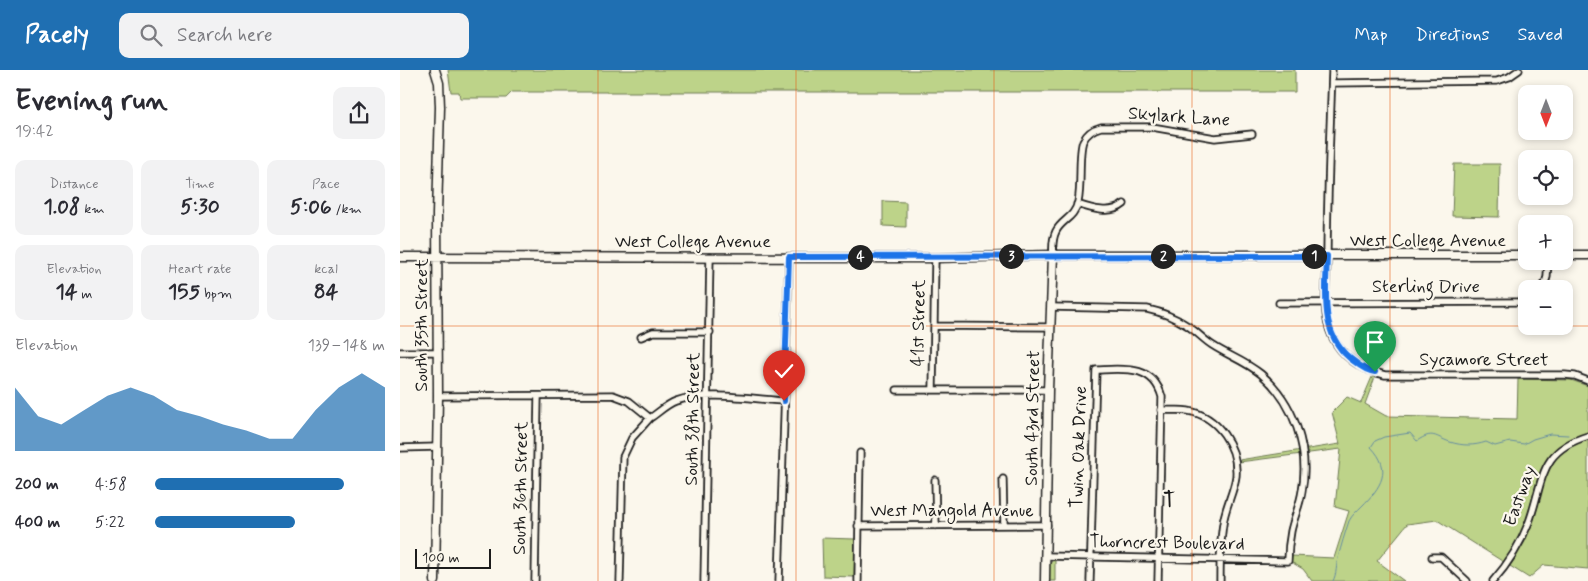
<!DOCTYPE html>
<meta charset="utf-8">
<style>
:root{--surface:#fff;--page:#f2f2f3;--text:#2b2b33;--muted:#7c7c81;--accent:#1f6fb2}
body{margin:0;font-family:Mynerve,sans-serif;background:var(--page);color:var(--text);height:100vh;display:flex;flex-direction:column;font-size:19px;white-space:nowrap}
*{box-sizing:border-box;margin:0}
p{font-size:16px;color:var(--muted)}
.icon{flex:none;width:28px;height:28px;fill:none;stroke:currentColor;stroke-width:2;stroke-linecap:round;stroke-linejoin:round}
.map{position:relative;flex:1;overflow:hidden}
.sheet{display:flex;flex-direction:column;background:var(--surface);width:400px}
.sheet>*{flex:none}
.needle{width:32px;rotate:180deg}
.buttons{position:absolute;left:1118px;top:15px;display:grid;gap:10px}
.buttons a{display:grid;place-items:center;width:55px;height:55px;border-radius:10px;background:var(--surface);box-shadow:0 2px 8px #0003;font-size:25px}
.scale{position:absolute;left:15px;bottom:12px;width:76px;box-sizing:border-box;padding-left:5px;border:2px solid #1c1c1c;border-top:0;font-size:14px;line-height:18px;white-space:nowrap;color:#1c1c1c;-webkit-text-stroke:4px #fbf7ec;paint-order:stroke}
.pin{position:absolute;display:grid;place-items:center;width:42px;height:42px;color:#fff;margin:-51px -21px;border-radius:50% 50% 50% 0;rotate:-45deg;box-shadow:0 0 5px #0007}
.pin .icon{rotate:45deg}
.km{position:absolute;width:25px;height:25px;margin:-12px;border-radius:50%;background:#222;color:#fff;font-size:14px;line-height:25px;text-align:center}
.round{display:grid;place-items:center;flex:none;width:52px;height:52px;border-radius:10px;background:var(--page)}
.summary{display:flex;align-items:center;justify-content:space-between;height:85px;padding:0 15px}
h1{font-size:28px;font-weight:700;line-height:38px}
.metrics{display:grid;grid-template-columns:repeat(3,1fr);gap:8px;height:85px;padding:5px 15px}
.metrics div{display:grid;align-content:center;border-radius:10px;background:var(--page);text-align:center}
.metrics b{font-size:21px;font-weight:700}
.metrics small{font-size:14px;font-weight:400}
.metrics p{font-size:14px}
.chart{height:140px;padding:10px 15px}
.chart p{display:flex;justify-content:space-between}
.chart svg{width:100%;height:90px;margin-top:5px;fill:var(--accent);opacity:.7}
ul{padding:0 15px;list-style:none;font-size:16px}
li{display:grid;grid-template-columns:80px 60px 1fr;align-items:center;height:38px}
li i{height:12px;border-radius:6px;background:var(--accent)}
header{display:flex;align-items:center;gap:30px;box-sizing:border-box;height:70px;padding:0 25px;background:var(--accent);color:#fff}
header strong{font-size:24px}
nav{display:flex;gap:28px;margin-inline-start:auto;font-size:18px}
.search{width:350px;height:45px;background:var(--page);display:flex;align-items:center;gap:12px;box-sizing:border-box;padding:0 18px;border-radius:10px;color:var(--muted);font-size:19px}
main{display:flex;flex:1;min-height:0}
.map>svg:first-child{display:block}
</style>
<header>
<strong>Pacely</strong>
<div class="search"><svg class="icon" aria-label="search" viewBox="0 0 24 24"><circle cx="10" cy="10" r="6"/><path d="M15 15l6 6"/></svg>Search here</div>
<nav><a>Map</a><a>Directions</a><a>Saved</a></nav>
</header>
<main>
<section class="sheet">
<div class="summary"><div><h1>Evening run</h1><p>19:42</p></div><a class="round"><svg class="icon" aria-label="share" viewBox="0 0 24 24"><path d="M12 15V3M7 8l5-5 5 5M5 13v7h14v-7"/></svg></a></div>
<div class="metrics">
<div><p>Distance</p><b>1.08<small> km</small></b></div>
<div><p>Time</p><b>5:30</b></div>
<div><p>Pace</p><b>5:06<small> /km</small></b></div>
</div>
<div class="metrics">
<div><p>Elevation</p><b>14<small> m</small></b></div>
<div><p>Heart rate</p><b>155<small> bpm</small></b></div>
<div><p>kcal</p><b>84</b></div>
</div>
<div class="chart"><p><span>Elevation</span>139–148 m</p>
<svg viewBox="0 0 160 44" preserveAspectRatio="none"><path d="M0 44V13L10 27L20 31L30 24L40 17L50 13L60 17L70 24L80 27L90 31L100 34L110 38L120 38L130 24L140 13L150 6L160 13V44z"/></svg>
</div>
<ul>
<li><b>200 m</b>4:58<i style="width:82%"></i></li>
<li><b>400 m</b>5:22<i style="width:61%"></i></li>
</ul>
</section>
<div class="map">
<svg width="1188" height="511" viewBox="0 0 1188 511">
<rect width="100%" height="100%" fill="#fbf7ec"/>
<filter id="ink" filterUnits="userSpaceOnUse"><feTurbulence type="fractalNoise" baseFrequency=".02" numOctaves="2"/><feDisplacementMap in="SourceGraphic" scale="10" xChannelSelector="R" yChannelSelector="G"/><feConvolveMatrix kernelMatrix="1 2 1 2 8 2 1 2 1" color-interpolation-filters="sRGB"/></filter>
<g filter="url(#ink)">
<path fill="#bdd389" stroke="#6c7852" d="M 48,0 L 895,0 L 895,22 L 112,22 L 106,28 L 60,28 L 59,22 L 51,22 Z
M 1054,94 L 1100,94 L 1099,147 L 1052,146 Z
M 483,131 L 506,132 L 506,157 L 483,156 Z
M 972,307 L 975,307 L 965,334 L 986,346 L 1117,349 L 1118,309 L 1171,310 L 1188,316 L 1188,499 L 1144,495 L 1129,508 L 1037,450 L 1007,454 L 977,491 L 1004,511 L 912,511 L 903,499 L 891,492 L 892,486 L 934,488 L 949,441 L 935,437 L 941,379 L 839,392 L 839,390 L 940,374 L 932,342 L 947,327 L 961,333 Z
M 422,468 L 455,469 L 454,507 L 423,506 Z
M 653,490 L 655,490 L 655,511 L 648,511 L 648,496 Z"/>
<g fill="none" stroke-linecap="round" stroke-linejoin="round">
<path stroke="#668da1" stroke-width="1" d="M 933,511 C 937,503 936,496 938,488 C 941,476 945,463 949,451 C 952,445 957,441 962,436 C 981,417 993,400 971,377 L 975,371 L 984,367 L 1010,363 L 1017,371 C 1033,360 1035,367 1050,372 C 1063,376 1074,376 1086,372 L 1095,376 L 1110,372 L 1124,374 L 1133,369 L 1150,364 L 1168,365"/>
<defs>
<path id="street" d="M 932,0 C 930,65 927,129 927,194 C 926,216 922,245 932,266 C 942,287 962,300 985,305 L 1165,305 L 1175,306 L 1188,311
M 932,13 L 1097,11 L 1109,7 L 1119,0
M 677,134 C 692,139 711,145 724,134
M 653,185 C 650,147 672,156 678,132 C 682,115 678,84 683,71 C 687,63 693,59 701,57 L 752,57 L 815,68 L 852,64
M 1143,219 L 1147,207 L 1148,191
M 879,233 L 1126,232
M 535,256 L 650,257
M 241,267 L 253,262 L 310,262
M 0,282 L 37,282
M 497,320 L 648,320
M 533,320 L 535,188
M 38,326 L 213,325 L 229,331 L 250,348 C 258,343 267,334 276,331 C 304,321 354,329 384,331
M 761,340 C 770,340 780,340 788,341 C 818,346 838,377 836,406 C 834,422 825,437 823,454 C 820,472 820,492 820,511
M 0,378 L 37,377
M 603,409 L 604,455
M 535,410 L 536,456
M 458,456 L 647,455
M 646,486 L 888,491 C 888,481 889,471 891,461 C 894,447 900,435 902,421 C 910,379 894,332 861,304 C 845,291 829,286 812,275 C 804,270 797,262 788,256 C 776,248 761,242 747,239 L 651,237
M 1032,487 L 1041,487 L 1067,511
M 135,511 L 138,326
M 220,511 L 223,387 L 232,368 L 250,348
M 304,511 L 310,187
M 379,511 L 389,187
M 458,511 L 460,383
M 690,511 L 696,300 C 723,299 753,294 762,327 L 758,511
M 1093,511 C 1108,494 1121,473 1129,452 C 1144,411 1138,381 1188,366"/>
<path id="secondary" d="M 1164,185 L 1188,185
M 0,187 L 535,188 L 653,185 L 1126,185
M 35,511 L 38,326 L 37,144 L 40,37 L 39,13 L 35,0
M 645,511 L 648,320 L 653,185"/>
</defs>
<use href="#street" stroke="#1c1c1c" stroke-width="9"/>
<use href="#secondary" stroke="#1c1c1c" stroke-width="11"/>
<use href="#street" stroke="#fbf7ec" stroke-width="5.5"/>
<use href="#secondary" stroke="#fbf7ec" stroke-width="8"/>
</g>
</g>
<g fill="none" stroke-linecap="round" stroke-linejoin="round" filter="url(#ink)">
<defs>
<path id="route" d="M 384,331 L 389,187 L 927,186 C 926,224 919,268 955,292 C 961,297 968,301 975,302"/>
</defs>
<use href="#route" stroke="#fff" stroke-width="10"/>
<use href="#route" stroke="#1a73e8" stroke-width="6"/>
</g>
<path fill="none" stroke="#e8590c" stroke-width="1" stroke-opacity="0.55" d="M 198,0 L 198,511M 396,0 L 396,511M 594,0 L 594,511M 792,0 L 792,511M 990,0 L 990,511M 0,256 L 1126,256M 1164,256 L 1188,256"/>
<g text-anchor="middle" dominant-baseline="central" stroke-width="4.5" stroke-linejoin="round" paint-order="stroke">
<g font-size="18" fill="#1c1c1c" stroke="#fbf7ec">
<text transform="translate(779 47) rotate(4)">Skylark Lane</text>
<text x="1028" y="171">West College Avenue</text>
<text x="293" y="172">West College Avenue</text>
<text x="1026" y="217">Sterling Drive</text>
<text transform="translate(519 253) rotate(-89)">41st Street</text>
<text transform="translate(22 255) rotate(-90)">South 35th Street</text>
<text x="1084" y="290">Sycamore Street</text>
<text transform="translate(633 348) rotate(-89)">South 43rd Street</text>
<text transform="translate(293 349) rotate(-89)">South 38th Street</text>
<text transform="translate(679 377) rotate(-88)">Twin Oak Drive</text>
<text transform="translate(121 418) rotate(-89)">South 36th Street</text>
<text transform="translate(1120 426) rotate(-70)">Eastway</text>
<text x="552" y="441">West Mangold Avenue</text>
<text transform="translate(767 473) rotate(1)">Thorncrest Boulevard</text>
</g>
<g font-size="19" font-weight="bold" fill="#1c1c1c" stroke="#fbf7ec">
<text x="769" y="430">T</text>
</g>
</g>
</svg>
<div class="buttons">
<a><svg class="needle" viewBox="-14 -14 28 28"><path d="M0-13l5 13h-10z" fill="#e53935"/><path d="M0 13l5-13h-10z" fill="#7c7c81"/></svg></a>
<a><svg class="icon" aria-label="locate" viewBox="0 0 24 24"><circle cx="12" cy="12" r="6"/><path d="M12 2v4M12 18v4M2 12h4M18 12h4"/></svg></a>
<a>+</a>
<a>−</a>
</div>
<div class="scale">100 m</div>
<div class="pin" style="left:975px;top:302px;background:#1e9e55"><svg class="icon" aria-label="arrive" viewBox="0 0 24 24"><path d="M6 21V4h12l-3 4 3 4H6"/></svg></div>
<div class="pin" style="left:384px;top:331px;background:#d93025"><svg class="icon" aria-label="check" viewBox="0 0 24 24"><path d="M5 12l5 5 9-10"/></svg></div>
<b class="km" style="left:914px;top:186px">1</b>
<b class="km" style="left:763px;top:186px">2</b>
<b class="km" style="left:611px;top:186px">3</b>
<b class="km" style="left:460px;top:187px">4</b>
</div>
</main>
